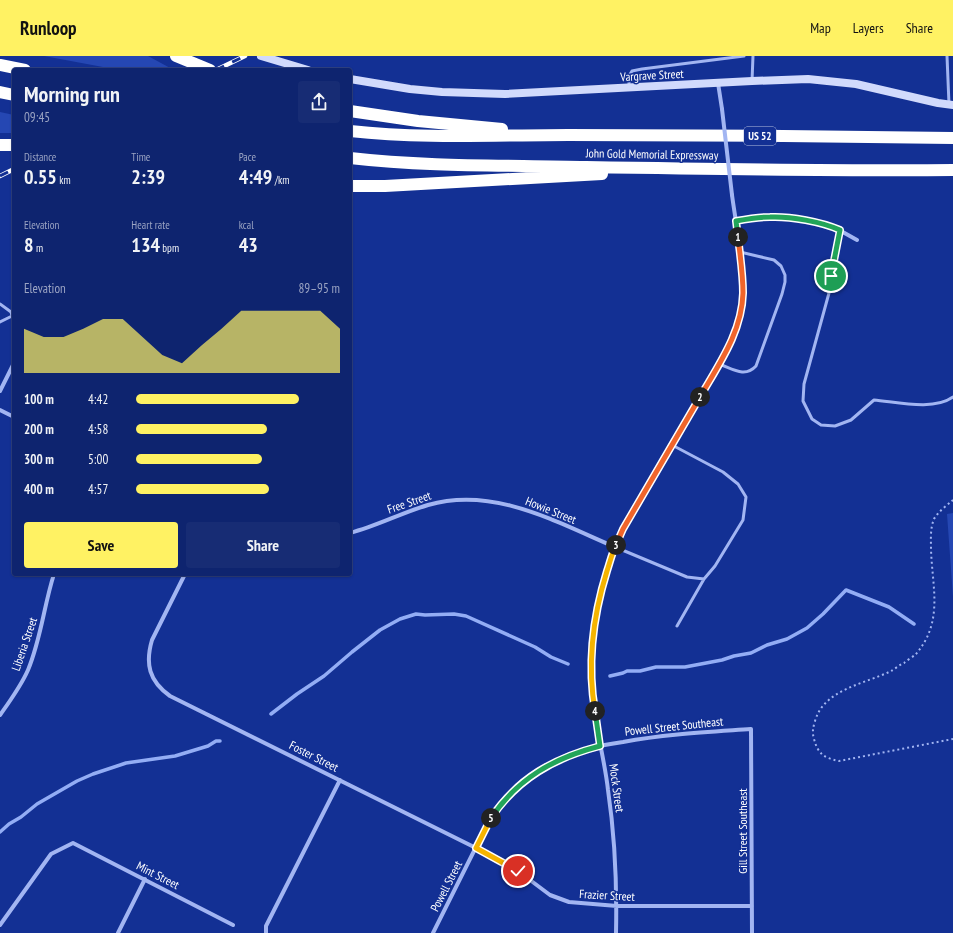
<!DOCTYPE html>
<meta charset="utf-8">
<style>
:root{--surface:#0e246f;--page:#172c74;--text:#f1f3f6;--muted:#9ba4c3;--line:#2e4182;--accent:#fff263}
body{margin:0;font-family:"PT Sans Narrow",sans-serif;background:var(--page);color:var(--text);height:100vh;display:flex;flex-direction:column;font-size:15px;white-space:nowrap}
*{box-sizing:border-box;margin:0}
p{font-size:13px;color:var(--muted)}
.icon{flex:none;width:22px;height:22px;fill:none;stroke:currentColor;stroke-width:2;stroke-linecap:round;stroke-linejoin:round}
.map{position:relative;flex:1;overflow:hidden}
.sheet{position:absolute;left:12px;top:12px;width:340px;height:508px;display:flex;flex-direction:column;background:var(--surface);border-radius:4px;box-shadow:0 1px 3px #0004,0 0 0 1px var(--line)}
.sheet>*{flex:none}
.pin{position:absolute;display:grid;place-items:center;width:34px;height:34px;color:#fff;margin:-17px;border:2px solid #fff;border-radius:50%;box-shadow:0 1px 4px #0007}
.km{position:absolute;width:20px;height:20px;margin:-10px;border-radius:50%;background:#222;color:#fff;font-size:11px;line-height:20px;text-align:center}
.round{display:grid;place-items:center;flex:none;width:42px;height:42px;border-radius:4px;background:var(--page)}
.head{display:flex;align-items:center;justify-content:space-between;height:68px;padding:0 12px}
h1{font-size:22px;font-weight:700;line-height:30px}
.figures{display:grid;grid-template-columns:repeat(3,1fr);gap:6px;height:68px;padding:4px 12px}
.figures div{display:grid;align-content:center}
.figures b{font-size:20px;font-weight:700}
.figures small{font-size:11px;font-weight:400}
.figures p{font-size:11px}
.chart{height:112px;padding:8px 12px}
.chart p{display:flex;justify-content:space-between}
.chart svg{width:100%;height:72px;margin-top:4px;fill:var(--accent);opacity:.7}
.cta{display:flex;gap:8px;margin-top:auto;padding:8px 12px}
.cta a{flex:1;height:46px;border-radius:4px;background:var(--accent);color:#111;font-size:16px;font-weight:700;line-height:46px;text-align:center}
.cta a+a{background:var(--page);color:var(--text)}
ul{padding:0 12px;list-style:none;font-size:13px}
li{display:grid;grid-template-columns:64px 48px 1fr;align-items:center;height:30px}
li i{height:10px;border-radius:5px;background:var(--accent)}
header{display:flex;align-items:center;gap:24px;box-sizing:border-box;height:56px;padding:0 20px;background:var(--accent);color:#111}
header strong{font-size:19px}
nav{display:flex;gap:22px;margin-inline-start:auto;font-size:14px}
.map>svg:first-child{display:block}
</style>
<header>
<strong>Runloop</strong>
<nav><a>Map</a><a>Layers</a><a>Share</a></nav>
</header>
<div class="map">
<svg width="953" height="877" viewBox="0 0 953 877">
<rect width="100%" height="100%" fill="#133094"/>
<path fill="#2547b3" d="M 44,0 L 148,0 L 172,13 L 171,14 L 119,14 Z
M 0,56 L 14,59 L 14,77 L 0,77 Z
M 953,457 L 953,541 L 947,458 Z"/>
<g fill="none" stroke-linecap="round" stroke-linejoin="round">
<path stroke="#93adf5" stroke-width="3.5" d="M 610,620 L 623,617 L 627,615 L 640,615 L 656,611 L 685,611 L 722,604 L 734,600 L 751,597 L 767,589 L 787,583 L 807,572 L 823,558 L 846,534 L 889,551 L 914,568
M 271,658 L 297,638 L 324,620 L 352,596 L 380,574 L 400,563 L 416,558 L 425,559 L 454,558 L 466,560 L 535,591 L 551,601 L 568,608
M 0,776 L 9,768 L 21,761 L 37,748 L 77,725 L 93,718 L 126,707 L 175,700 L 208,690 L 216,685 L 220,685"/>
<path stroke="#a2b5f2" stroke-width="2" stroke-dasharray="2 3" stroke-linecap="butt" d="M 953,444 C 947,449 938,456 934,463 C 930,473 931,483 931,493 C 932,531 944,565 916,598 C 913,601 907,604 904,607 C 899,609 895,613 891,615 C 865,628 824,633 815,665 C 813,672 812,676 814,683 C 818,698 824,702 839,705 L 953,683"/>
<path stroke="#a2b5f2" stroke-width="3" d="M 947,0 L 949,48
M 752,25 L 753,0
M 629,30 L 629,20 L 632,15 L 642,13 L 744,0
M 840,174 L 829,237 L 804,328 L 803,345 L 812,363 L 821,369 L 835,370 L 851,364 L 874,344 C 897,346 934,355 953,341
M 0,248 L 11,256 L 12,260 L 14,261
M 0,266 L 12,260
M 719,308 C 733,313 745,322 756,310 L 782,238 L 785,226 L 785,219 L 781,210 L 774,204 L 740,196
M 615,491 L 687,521 L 704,523 L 715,510 L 743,464 L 746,441 L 738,428 L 723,416 L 672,389
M 677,570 L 704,523"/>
<path stroke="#a2b5f2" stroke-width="4" d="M 718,27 L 722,53
M 736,165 L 772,160 L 812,165 L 832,170 L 857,184
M 0,335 L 14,307
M 0,354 L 14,361
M 350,477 C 377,470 401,457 428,449 C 494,430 556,466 615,491
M 185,518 L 152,584 C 145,608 149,625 170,640 L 476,792 L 518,815 L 550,839 L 569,846 L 617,850 L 752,850
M 0,659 C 10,645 21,630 28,614 C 41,583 44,549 54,518
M 0,869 L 51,798 L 73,787 L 233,869
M 118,877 L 145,823
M 266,877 L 266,870 L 340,724
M 433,877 L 490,763 C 508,737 532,715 561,702 C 581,693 602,689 623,686 C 665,678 708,676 751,673 L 752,877
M 616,877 C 617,830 615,781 608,734 C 605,706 597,679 594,650 C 586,590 597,528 623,473 L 731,288 C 737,272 742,255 743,237 C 744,207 736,169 732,139"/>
<path stroke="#d1dafc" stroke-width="8" d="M 261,0 L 308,14
M 350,23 L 410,33 L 442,36 L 505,38 L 752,25 L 808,23 L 856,28 L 938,47 L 953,49"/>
<path stroke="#fff" stroke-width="12" d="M 176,0 L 210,14
M 0,9 L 25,14
M 0,36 L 14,39
M 350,55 L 418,65 L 502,73
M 350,75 C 423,83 495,79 568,79 C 696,79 825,80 953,82
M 0,89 L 14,89
M 350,102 C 428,111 508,109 586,111 C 708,113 831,115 953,114
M 350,130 L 385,130 L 602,118"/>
<defs>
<path id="rail" d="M 216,14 L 245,0
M 0,120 L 14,113"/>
</defs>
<use href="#rail" stroke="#fff" stroke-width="4.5"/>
<use href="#rail" stroke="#133094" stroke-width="3" stroke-dasharray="9" stroke-linecap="butt"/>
<path stroke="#a2b5f2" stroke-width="4" d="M 722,53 L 732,139"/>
</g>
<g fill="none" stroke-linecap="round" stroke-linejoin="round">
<defs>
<path id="split-1" d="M 738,181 L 736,165 C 747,163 758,161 770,161 C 790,160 822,166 840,174 L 831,220"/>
<path id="split-2" d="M 700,341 C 719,308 742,276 743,237 C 743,218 740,199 738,181"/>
<path id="split-3" d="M 616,489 L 623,473 L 700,341"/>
<path id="split-4" d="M 595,655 C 587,608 593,560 607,515 C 610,506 612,497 616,489"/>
<path id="split-5" d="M 491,762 C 518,722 554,702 600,690 L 595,655"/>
<path id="split-6" d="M 491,762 L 476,792 L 518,815"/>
</defs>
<use href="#split-1" stroke="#fff" stroke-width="8"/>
<use href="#split-2" stroke="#fff" stroke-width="8"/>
<use href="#split-3" stroke="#fff" stroke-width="8"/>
<use href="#split-4" stroke="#fff" stroke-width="8"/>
<use href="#split-5" stroke="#fff" stroke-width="8"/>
<use href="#split-6" stroke="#fff" stroke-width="8"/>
<use href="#split-1" stroke="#22a559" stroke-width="5"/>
<use href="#split-2" stroke="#f0652b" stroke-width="5"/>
<use href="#split-3" stroke="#f0652b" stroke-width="5"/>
<use href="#split-4" stroke="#f5b400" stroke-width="5"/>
<use href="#split-5" stroke="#22a559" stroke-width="5"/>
<use href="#split-6" stroke="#f5b400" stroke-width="5"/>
</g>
<g text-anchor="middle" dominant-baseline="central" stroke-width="3" stroke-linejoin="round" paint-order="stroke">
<rect fill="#133094" stroke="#b8c1df" stroke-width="1" x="744" y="71" width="32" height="18" rx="3"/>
<g font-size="11" font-weight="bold" fill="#fff">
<text x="760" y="80">US 52</text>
</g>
<g font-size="12" fill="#fff" stroke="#133094">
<text transform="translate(652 19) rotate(-3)">Vargrave Street</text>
<text transform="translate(652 98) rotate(1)">John Gold Memorial Expressway</text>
<text transform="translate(409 446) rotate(-19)">Free Street</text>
<text transform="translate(551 454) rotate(22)">Howie Street</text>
<text transform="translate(24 588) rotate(-71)">Liberia Street</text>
<text transform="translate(674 670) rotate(-6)">Powell Street Southeast</text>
<text transform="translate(314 700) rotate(27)">Foster Street</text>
<text transform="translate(617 732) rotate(82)">Mock Street</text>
<text transform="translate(742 775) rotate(-90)">Gill Street Southeast</text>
<text transform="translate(158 819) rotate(27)">Mint Street</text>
<text transform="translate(446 830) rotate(-63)">Powell Street</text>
<text transform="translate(607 839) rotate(3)">Frazier Street</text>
</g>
</g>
</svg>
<div class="pin" style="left:831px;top:220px;background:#1e9e55"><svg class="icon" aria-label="arrive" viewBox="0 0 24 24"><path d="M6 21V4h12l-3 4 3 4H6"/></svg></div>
<div class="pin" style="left:518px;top:815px;background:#d93025"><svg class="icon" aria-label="check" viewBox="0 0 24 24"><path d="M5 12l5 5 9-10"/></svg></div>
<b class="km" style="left:738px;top:181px">1</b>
<b class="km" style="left:700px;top:341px">2</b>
<b class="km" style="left:616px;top:489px">3</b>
<b class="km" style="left:595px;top:655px">4</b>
<b class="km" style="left:491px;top:762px">5</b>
<section class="sheet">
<div class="head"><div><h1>Morning run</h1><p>09:45</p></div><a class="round"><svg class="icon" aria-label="share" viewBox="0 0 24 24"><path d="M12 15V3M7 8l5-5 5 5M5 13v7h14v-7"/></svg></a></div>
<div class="figures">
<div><p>Distance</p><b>0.55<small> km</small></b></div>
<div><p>Time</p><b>2:39</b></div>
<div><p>Pace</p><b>4:49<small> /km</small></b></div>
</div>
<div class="figures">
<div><p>Elevation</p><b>8<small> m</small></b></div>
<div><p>Heart rate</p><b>134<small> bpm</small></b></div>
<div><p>kcal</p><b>43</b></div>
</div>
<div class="chart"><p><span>Elevation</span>89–95 m</p>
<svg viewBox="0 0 160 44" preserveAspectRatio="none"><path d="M0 44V17L10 22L20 22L30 17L40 11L50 11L60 22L70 33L80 38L90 27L100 17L110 6L120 6L130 6L140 6L150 6L160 17V44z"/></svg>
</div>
<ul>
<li><b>100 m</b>4:42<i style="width:80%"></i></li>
<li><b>200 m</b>4:58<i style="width:64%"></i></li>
<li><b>300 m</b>5:00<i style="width:62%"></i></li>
<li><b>400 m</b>4:57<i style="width:65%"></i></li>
</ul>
<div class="cta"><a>Save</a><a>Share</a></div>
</section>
</div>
